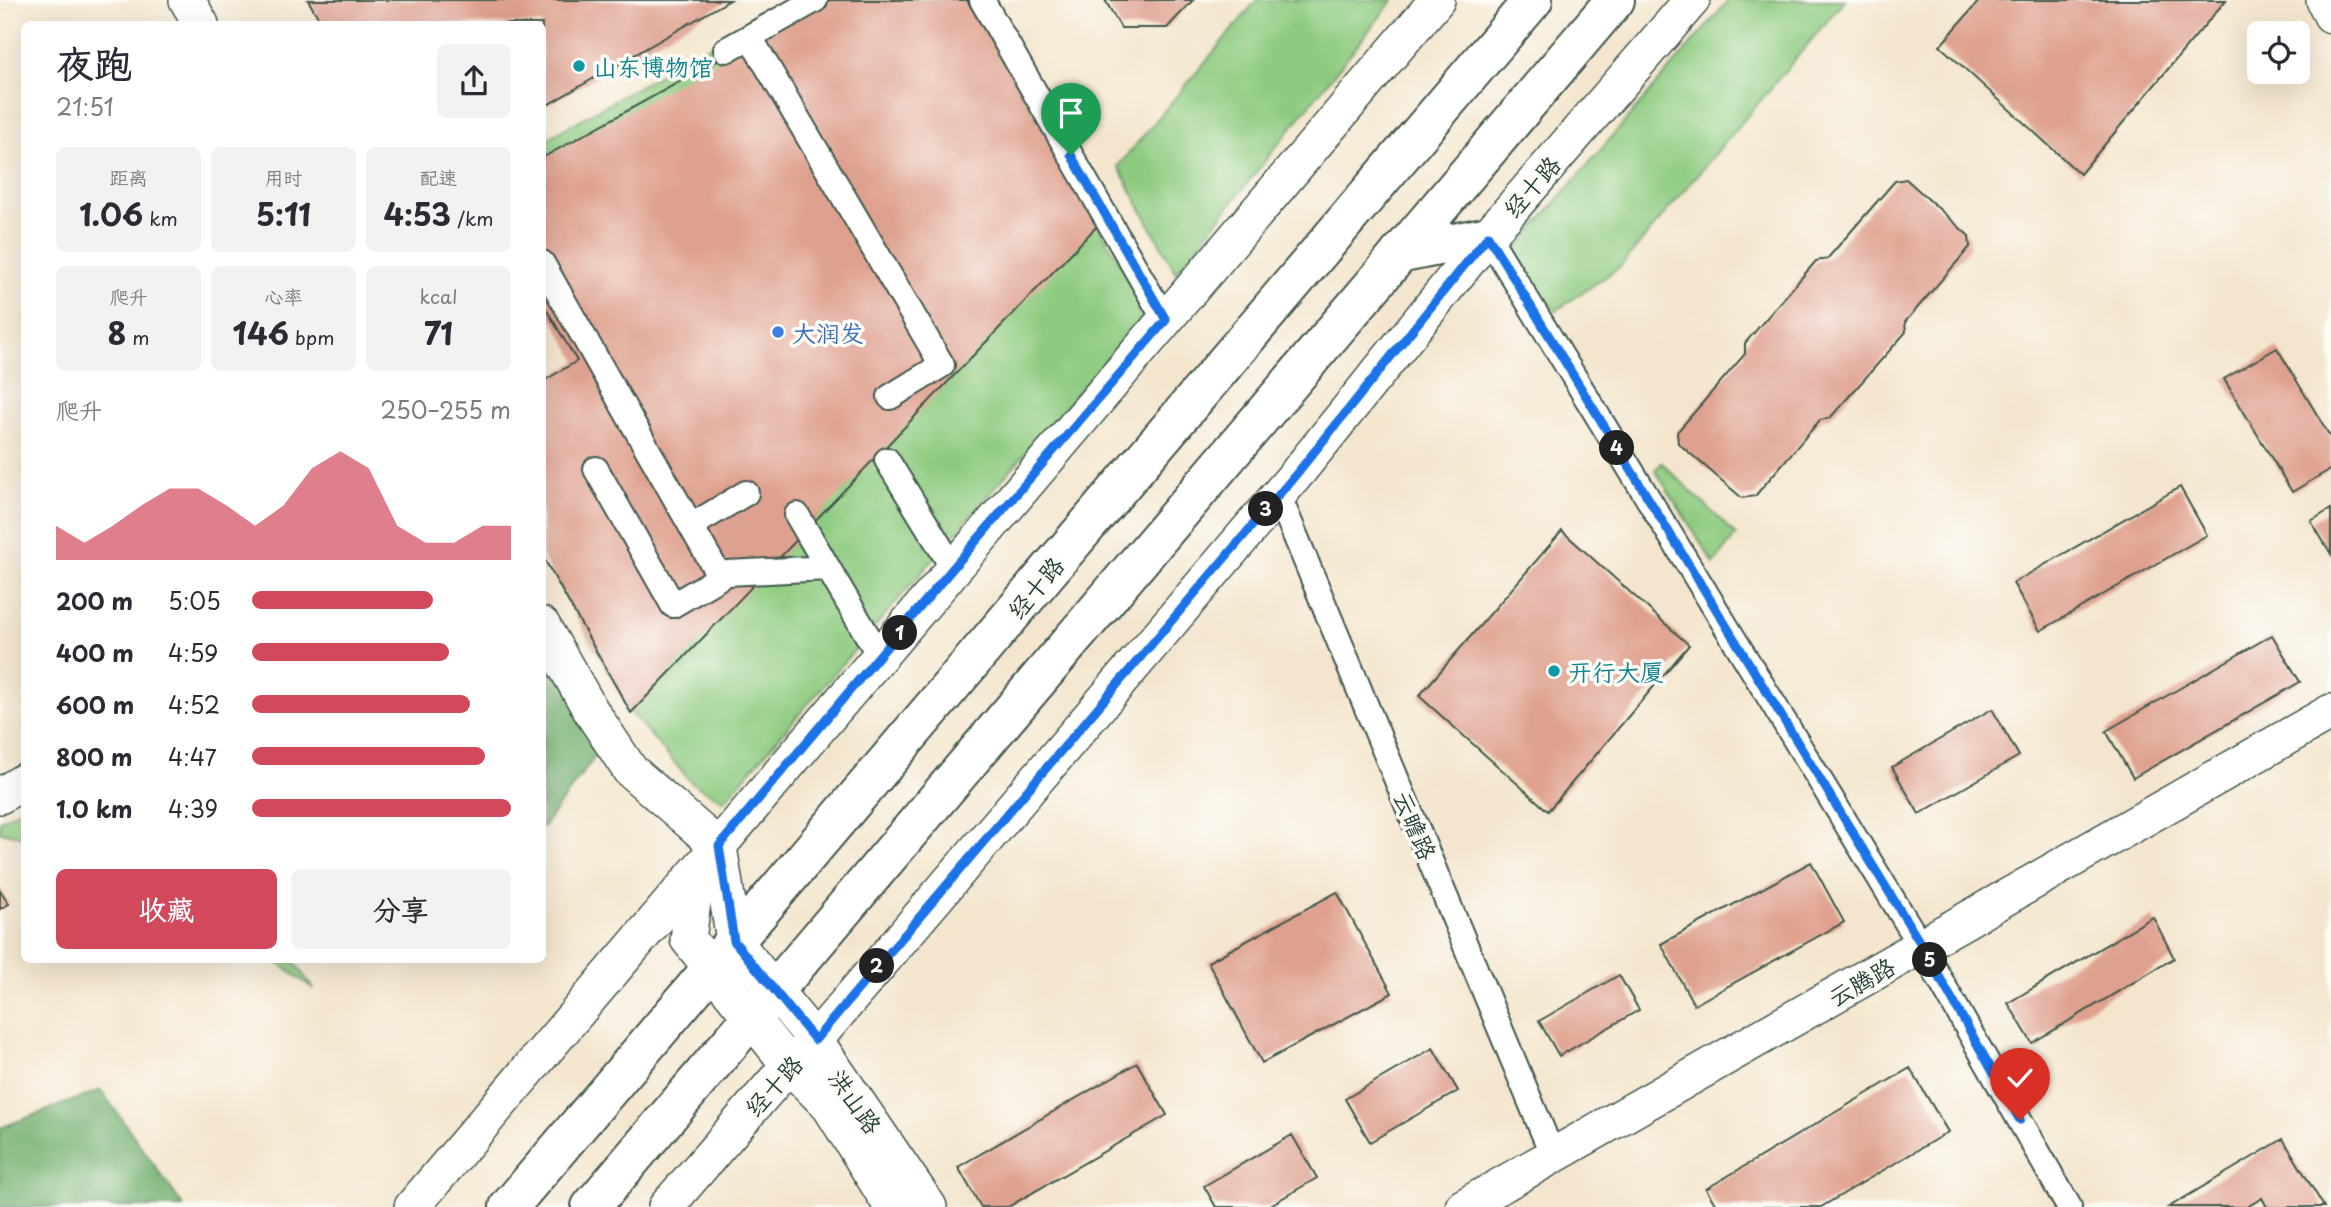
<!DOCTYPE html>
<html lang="zh">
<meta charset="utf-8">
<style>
:root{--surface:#fff;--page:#f2f2f3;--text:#2b2b33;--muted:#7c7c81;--accent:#d1495b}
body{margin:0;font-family:"Playpen Sans","LXGW WenKai TC",sans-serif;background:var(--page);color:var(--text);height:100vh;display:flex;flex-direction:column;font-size:26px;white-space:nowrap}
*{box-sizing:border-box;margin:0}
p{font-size:23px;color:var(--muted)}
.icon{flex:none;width:38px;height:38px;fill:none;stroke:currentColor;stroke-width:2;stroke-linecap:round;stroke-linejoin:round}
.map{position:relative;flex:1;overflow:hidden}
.sheet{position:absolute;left:21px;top:21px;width:525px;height:942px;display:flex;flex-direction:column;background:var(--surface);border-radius:10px;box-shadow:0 7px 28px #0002}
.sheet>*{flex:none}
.fabs{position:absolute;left:2247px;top:21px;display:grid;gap:14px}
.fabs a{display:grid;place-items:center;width:63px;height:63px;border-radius:10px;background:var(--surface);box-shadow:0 7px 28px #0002;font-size:35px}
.pin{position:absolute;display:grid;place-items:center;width:60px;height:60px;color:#fff;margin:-72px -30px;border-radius:50% 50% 50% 0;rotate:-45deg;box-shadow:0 0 7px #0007}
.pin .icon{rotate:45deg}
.km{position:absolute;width:35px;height:35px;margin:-18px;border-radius:50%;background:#222;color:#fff;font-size:19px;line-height:35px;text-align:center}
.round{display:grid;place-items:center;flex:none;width:74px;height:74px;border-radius:10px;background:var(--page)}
.head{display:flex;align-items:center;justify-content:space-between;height:119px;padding:0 35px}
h1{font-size:38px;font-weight:700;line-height:52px}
.metrics{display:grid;grid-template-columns:repeat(3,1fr);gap:10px;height:119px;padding:7px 35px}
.metrics div{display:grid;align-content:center;border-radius:10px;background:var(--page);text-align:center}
.metrics b{font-size:30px;font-weight:700}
.metrics small{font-size:19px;font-weight:400}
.metrics p{font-size:19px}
.chart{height:196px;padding:14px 35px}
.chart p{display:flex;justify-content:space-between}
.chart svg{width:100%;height:126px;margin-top:7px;fill:var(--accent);opacity:.7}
.primary-button{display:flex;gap:14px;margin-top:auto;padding:14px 35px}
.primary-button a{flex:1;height:80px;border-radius:10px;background:var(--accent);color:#fff;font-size:28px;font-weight:700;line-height:80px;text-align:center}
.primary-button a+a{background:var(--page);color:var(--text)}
ul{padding:0 35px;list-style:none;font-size:23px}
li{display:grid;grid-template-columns:112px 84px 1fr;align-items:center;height:52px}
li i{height:18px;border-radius:9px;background:var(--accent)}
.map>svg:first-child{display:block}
</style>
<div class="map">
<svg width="2331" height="1207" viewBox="0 0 2331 1207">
<rect width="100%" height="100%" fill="#fdfcf7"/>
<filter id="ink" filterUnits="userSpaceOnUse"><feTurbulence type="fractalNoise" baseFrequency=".0143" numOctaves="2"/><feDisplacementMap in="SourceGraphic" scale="14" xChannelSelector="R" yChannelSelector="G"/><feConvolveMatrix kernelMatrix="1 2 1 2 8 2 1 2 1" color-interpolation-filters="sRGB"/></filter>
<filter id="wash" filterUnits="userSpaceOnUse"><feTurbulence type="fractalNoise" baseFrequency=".00686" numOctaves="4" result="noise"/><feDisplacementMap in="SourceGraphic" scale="28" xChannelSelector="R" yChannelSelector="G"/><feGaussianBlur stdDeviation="1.57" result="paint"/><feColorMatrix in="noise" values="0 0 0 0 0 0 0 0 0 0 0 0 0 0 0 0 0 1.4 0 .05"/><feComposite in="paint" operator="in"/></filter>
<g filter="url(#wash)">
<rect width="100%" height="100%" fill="#f4e6ce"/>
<path fill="#8ecb80" stroke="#56845a" stroke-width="2" d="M 790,0 L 967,0 L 1148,311 L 724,801 L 692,783 L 631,713 L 543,555 L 645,441 L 543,259 L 543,141 Z
M 1257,0 L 1393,0 L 1176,273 L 1118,166 Z
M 1729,0 L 1845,0 L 1620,267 L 1555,311 L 1513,252 Z
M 1662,463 L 1736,535 L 1714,564 L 1655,470 Z
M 24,807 L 24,837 L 0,832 L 0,821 Z
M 273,959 L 292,959 L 314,989 Z"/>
<path fill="#72af6e" stroke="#487651" stroke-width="2" d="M 542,644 L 603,746 L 543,827 L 542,827 Z
M 101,1090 L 184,1207 L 0,1207 L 0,1128 Z"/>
<g id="blocks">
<path fill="#dfa18f" d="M 308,0 L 730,0 L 542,108 L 542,24 L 322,24 Z
M 827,0 L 967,0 L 1098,225 L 631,713 L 542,555 L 542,382 L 577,361 L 542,302 L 542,158 Z
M 1105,0 L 1193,0 L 1167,28 L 1121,28 Z
M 1980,0 L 2226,0 L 2080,174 L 1940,46 Z
M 1906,179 L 1969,236 L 1970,247 L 1905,322 L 1906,332 L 1830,418 L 1820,420 L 1755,496 L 1742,498 L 1678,443 L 1677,432 L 1745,354 L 1745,343 L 1816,261 L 1827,259 L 1895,181 Z
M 2277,348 L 2331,438 L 2331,469 L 2292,492 L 2224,379 Z
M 2180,487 L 2207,535 L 2040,631 L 2013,583 Z
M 2331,509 L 2331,554 L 2311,521 Z
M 1562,531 L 1689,645 L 1548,811 L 1419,696 Z
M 2272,635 L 2300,682 L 2133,778 L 2106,731 Z
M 1992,709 L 2019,756 L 1919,814 L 1892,767 Z
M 1811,862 L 1844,922 L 1694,1005 L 1661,944 Z
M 0,890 L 9,904 L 0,909 Z
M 1337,892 L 1392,993 L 1262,1063 L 1208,962 Z
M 2153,917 L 2174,958 L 2032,1043 L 2008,1003 Z
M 1619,975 L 1639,1010 L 1559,1056 L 1539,1021 Z
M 1433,1048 L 1458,1091 L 1370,1142 L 1345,1099 Z
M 1137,1063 L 1167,1115 L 1008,1207 L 981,1207 L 958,1167 Z
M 1910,1068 L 1948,1132 L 1821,1207 L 1717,1207 L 1706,1189 Z
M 1292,1135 L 1317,1178 L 1267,1207 L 1216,1207 L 1204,1186 Z
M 2283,1139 L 2324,1207 L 2267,1207 L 2262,1198 L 2247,1207 L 2169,1207 Z"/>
</g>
</g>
<g filter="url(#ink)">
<use href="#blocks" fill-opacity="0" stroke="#3f564b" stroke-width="2"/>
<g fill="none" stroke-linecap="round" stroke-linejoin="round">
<defs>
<path id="street" d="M 982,0 L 1165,320
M 750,37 L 942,365 L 890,397
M 726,50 L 815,0
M 1488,236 L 1921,946 L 2069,1207
M 542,263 L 691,526 L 746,493
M 887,460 L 953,568
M 596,469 L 673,605 L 727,573 L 828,568
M 1278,494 L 1553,1156
M 797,515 L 880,657
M 691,526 L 720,577"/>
<path id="secondary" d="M 187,0 L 201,24
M 2324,0 L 2331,15
M 542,625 L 591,711 L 630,770 L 719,847
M 0,796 L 24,781
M 719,847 L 734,941 L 815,1040 L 929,1207
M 697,873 L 688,939 L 789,1065 L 830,1107 L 892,1207
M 412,1207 L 1437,0
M 666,1207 L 789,1065 L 815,1040 L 1298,472 L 1488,236 L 1692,0
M 1463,1207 L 2331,712"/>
<path id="highway" d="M 1399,254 L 1488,236
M 509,1207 L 1533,0
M 591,1207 L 1615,0"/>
</defs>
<use href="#street" stroke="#3f564b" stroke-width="28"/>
<use href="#secondary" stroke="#3f564b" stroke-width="38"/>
<use href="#highway" stroke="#3f564b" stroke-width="42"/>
<use href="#street" stroke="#fff" stroke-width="24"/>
<use href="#secondary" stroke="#fff" stroke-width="35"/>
<use href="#highway" stroke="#fff" stroke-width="38"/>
</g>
</g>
<g fill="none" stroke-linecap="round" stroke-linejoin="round" filter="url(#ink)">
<defs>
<path id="route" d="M 1071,155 L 1166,320 L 953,568 L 719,846 L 734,941 L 815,1040 L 1298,472 L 1488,236 L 1922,946 L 2020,1120"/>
</defs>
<use href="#route" stroke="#fff" stroke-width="14"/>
<use href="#route" stroke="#1a73e8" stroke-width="9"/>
</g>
<g fill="#0f9aa8" stroke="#fdfcf7" stroke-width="2.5">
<circle cx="579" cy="66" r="7"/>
<circle cx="1554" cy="671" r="7"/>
</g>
<circle fill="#3f7fe0" stroke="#fdfcf7" stroke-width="2.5" cx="778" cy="332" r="7"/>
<g text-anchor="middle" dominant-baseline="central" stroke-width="7" stroke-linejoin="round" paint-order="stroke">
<g font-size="24" fill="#0d838f" stroke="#fdfcf7" text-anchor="start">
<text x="593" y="66">山东博物馆</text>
<text x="1568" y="671">开行大厦</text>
</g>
<g font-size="24" fill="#1f3d34" stroke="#fdfcf7">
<text transform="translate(1531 186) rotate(-49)">经十路</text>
<text transform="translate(1035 587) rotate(-50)">经十路</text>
<text transform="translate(1416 825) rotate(67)">云瞻路</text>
<text transform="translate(1861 981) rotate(-30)">云腾路</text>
<text transform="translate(773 1085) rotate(-48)">经十路</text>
<text transform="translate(856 1101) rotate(55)">洪山路</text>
</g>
<g font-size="24" fill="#366cbe" stroke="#fdfcf7" text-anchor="start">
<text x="792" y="332">大润发</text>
</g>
</g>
</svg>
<div class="fabs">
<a><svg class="icon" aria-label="locate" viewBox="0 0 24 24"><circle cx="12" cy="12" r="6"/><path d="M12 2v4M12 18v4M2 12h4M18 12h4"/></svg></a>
</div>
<div class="pin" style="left:1071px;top:155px;background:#1e9e55"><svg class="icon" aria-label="arrive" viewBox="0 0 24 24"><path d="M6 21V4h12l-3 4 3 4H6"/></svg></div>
<div class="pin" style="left:2020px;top:1120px;background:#d93025"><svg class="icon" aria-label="check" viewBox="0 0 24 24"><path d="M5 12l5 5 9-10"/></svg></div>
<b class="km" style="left:900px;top:633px">1</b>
<b class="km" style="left:877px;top:966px">2</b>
<b class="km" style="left:1266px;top:509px">3</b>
<b class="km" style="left:1617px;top:448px">4</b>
<b class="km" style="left:1930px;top:960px">5</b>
<section class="sheet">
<div class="head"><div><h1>夜跑</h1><p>21:51</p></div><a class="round"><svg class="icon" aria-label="share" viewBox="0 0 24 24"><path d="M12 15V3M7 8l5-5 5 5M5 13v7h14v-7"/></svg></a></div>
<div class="metrics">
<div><p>距离</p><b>1.06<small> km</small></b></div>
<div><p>用时</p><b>5:11</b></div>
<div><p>配速</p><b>4:53<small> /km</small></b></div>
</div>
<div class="metrics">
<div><p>爬升</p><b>8<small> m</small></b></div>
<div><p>心率</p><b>146<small> bpm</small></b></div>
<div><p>kcal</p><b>71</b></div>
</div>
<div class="chart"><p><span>爬升</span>250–255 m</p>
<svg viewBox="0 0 160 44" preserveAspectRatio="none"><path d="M0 44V32L10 38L20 32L30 25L40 19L50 19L60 25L70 32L80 25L90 12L100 6L110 12L120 32L130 38L140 38L150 32L160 32V44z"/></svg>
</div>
<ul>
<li><b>200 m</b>5:05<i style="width:70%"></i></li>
<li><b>400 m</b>4:59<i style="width:76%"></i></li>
<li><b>600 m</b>4:52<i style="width:84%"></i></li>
<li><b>800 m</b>4:47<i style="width:90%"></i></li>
<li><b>1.0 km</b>4:39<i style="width:100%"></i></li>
</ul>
<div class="primary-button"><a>收藏</a><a>分享</a></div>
</section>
</div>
